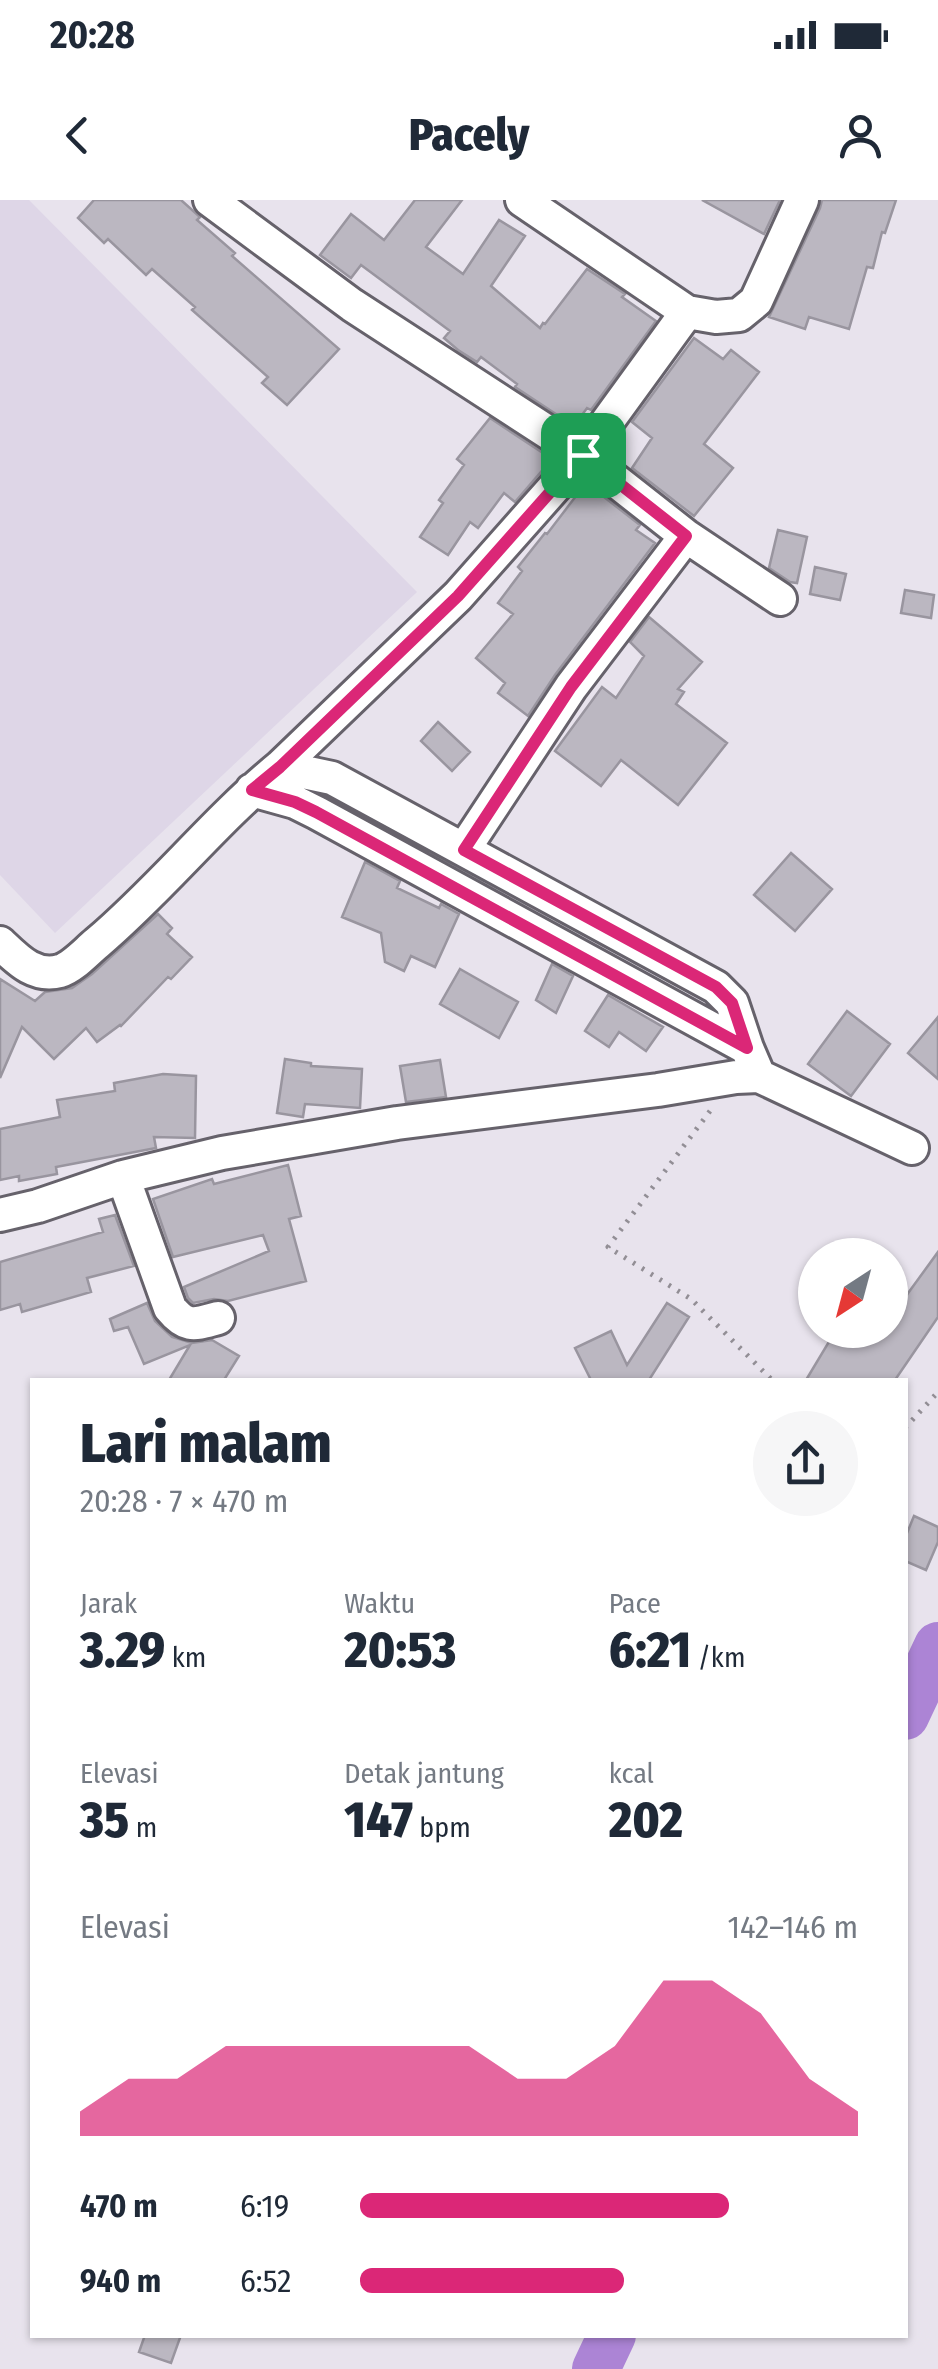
<!DOCTYPE html>
<html lang="id">
<meta charset="utf-8">
<style>
:root{--surface:#fff;--page:#f6f6f7;--text:#1f2937;--muted:#747a83;--accent:#db2777}
body{margin:0;font-family:"Fira Sans Condensed",sans-serif;background:var(--page);color:var(--text);height:100vh;display:flex;flex-direction:column;font-size:38px;white-space:nowrap}
*{box-sizing:border-box;margin:0}
p{font-size:32px;color:var(--muted)}
.icon{flex:none;width:55px;height:55px;fill:none;stroke:currentColor;stroke-width:2;stroke-linecap:round;stroke-linejoin:round}
.map{position:relative;flex:1;overflow:hidden}
.panel{position:absolute;left:30px;top:1178px;width:878px;height:960px;display:flex;flex-direction:column;background:var(--surface);border-radius:0px;box-shadow:0 2px 8px #0004}
.panel>*{flex:none}
.needle{width:65px;rotate:216deg}
.buttons{position:absolute;left:798px;top:1038px;display:grid;gap:20px}
.buttons a{display:grid;place-items:center;width:110px;height:110px;border-radius:50%;background:var(--surface);box-shadow:0 2px 8px #0004;font-size:50px}
.pin{position:absolute;display:grid;place-items:center;width:85px;height:85px;color:#fff;margin:-42px;border-radius:20px;box-shadow:0 5px 15px #0006}
.round{display:grid;place-items:center;flex:none;width:105px;height:105px;border-radius:52px;background:var(--page)}
.headline{display:flex;align-items:center;justify-content:space-between;height:170px;padding:0 50px}
h1{font-size:55px;font-weight:800;line-height:75px}
.metrics{display:grid;grid-template-columns:repeat(3,1fr);gap:15px;height:170px;padding:10px 50px}
.metrics div{display:grid;align-content:center}
.metrics b{font-size:50px;font-weight:800}
.metrics small{font-size:28px;font-weight:400}
.metrics p{font-size:28px}
.chart{height:280px;padding:20px 50px}
.chart p{display:flex;justify-content:space-between}
.chart svg{width:100%;height:180px;margin-top:10px;fill:var(--accent);opacity:.7}
ul{padding:0 50px;list-style:none;font-size:32px}
li{display:grid;grid-template-columns:160px 120px 1fr;align-items:center;height:75px}
li i{height:25px;border-radius:12px;background:var(--accent)}
.status{display:flex;justify-content:space-between;align-items:center;height:70px;padding:0 50px;background:var(--surface);direction:ltr}
.status svg{height:28px;fill:currentColor}
header{display:flex;justify-content:space-between;align-items:center;height:130px;padding:0 50px;background:var(--surface);font-size:45px;font-weight:800}
.map>svg:first-child{display:block}
</style>
<div class="status"><b>20:28</b><svg viewBox="0 0 49 12"><path d="M0 12V9h3v3zM5 12V6h3v6zM10 12V3h3v9zM15 12V0h3v12zM26 1h20v11H26zM47 4h2v5h-2z"/></svg></div>
<header><svg class="icon" aria-label="back" viewBox="0 0 24 24"><path d="M15 5l-7 7 7 7"/></svg>Pacely<svg class="icon" aria-label="person" viewBox="0 0 24 24"><circle cx="12" cy="8" r="4"/><path d="M4 21q1-7 8-7t8 7"/></svg></header>
<div class="map">
<svg width="938" height="2169" viewBox="0 0 938 2169">
<rect width="100%" height="100%" fill="#e8e3ed"/>
<path fill="#ded6e7" d="M 0,0 L 29,0 L 417,392 L 55,733 L 0,675 Z"/>
<g fill="none" stroke-linecap="round" stroke-linejoin="round">
<path stroke="#ac84d5" stroke-width="48" d="M 905,1516 L 938,1446
M 596,2169 L 612,2135"/>
</g>
<path fill="#bbb7c1" stroke="#99959f" stroke-width="2.5" d="M 94,0 L 181,0 L 200,17 L 197,20 L 235,53 L 232,56 L 339,149 L 287,205 L 262,183 L 268,177 L 192,110 L 195,107 L 152,69 L 146,75 L 108,39 L 104,43 L 78,18 Z
M 415,0 L 462,0 L 426,47 L 463,74 L 499,20 L 525,36 L 491,86 L 540,128 L 543,123 L 545,124 L 587,69 L 625,94 L 622,97 L 656,121 L 591,210 L 587,208 L 574,226 L 515,187 L 517,184 L 481,157 L 477,162 L 458,150 L 444,138 L 450,131 L 361,65 L 351,78 L 320,55 L 351,14 L 384,40 Z
M 702,0 L 780,0 L 764,34 Z
M 822,0 L 896,0 L 885,33 L 882,32 L 873,68 L 867,67 L 849,129 L 809,117 L 805,129 L 769,117 L 820,8 Z
M 694,138 L 723,159 L 731,150 L 759,172 L 704,244 L 733,268 L 694,316 L 632,268 L 652,238 L 632,222 Z
M 490,218 L 552,259 L 515,302 L 504,293 L 478,328 L 470,322 L 448,355 L 420,337 L 443,303 L 439,300 L 464,265 L 457,259 Z
M 586,283 L 640,325 L 636,330 L 655,343 L 555,475 L 528,516 L 498,493 L 505,483 L 476,458 L 513,414 L 498,403 L 522,371 L 518,367 L 545,333 L 547,334 Z
M 778,330 L 807,337 L 797,383 L 790,382 L 769,368 Z
M 815,367 L 846,374 L 840,400 L 810,394 Z
M 905,390 L 934,395 L 931,418 L 901,413 Z
M 649,417 L 702,462 L 678,489 L 684,492 L 676,504 L 727,543 L 678,605 L 621,560 L 601,586 L 555,551 L 602,487 L 616,498 L 644,456 L 630,442 Z
M 438,522 L 470,552 L 452,571 L 421,541 Z
M 791,653 L 832,689 L 795,731 L 754,695 Z
M 365,662 L 400,681 L 397,688 L 439,708 L 441,704 L 459,714 L 435,767 L 411,756 L 404,771 L 385,762 L 381,733 L 342,717 Z
M 158,714 L 172,728 L 167,734 L 192,757 L 171,779 L 168,777 L 121,826 L 120,825 L 97,842 L 86,828 L 54,859 L 22,827 L 0,878 L 0,779 L 35,801 L 45,792 L 72,788 L 92,774 Z
M 552,764 L 573,776 L 556,813 L 536,800 Z
M 460,769 L 518,802 L 499,838 L 440,804 Z
M 608,795 L 663,827 L 646,851 L 619,832 L 609,847 L 585,831 Z
M 847,811 L 890,844 L 851,896 L 808,864 Z
M 938,817 L 938,879 L 908,853 Z
M 285,859 L 311,863 L 311,866 L 362,869 L 360,908 L 305,904 L 303,917 L 277,913 Z
M 440,860 L 446,897 L 406,902 L 400,866 Z
M 163,874 L 196,876 L 195,938 L 154,937 L 156,948 L 56,967 L 57,974 L 19,981 L 19,976 L 0,980 L 0,929 L 60,917 L 57,900 L 115,891 L 114,883 Z
M 288,965 L 301,1016 L 289,1019 L 306,1081 L 228,1101 L 214,1099 L 193,1103 L 188,1098 L 184,1087 L 269,1051 L 263,1035 L 173,1057 L 153,999 L 212,979 L 214,984 Z
M 115,1015 L 134,1066 L 87,1078 L 91,1092 L 22,1112 L 20,1104 L 0,1110 L 0,1062 L 103,1032 L 99,1019 Z
M 938,1052 L 938,1117 L 895,1180 L 806,1180 L 836,1130 L 890,1130 L 890,1118 Z
M 147,1103 L 155,1121 L 172,1137 L 192,1143 L 212,1140 L 239,1156 L 224,1180 L 169,1180 L 190,1145 L 144,1164 L 128,1127 L 114,1131 L 110,1119 Z
M 667,1103 L 689,1117 L 649,1180 L 591,1180 L 575,1148 L 611,1131 L 627,1165 Z
M 914,1316 L 938,1327 L 938,1342 L 926,1370 L 905,1361 L 905,1338 Z
M 145,2135 L 181,2135 L 171,2163 L 139,2152 Z"/>
<g fill="none" stroke-linecap="round" stroke-linejoin="round">
<defs>
<path id="minor" d="M 210,0 L 352,105 L 583,255 L 686,336 L 780,399
M 522,0 L 687,112
M 280,567 L 332,578 L 716,787 L 732,803 L 747,848
M 252,590 L 295,602 L 317,613 L 747,848 L 759,876
M 464,649 L 571,487 L 686,336
M 0,743 C 17,759 34,778 60,771 C 73,767 86,752 97,743 C 162,688 214,621 280,567 L 458,396 L 583,255 L 687,112 L 716,117 L 739,115 L 756,101 L 802,0
M 123,977 L 170,1108 C 187,1129 195,1124 218,1118
M 0,1015 L 38,1006 L 123,977 L 222,953 L 397,923 L 658,890 L 736,877 L 759,876 L 912,948"/>
</defs>
<use href="#minor" stroke="#66626b" stroke-width="38"/>
<path stroke="#928e95" stroke-width="5" stroke-dasharray="2.5 8" stroke-linecap="butt" d="M 710,911 L 608,1047 L 691,1099 L 772,1180
M 905,1228 L 938,1192"/>
<use href="#minor" stroke="#fff" stroke-width="32"/>
</g>
<g fill="none" stroke-linecap="round" stroke-linejoin="round">
<defs>
<path id="route" d="M 583,255 L 686,336 L 571,487 L 464,650 L 716,787 L 732,803 L 747,848 L 316,612 L 295,602 L 252,590 L 280,567 L 458,396 Z"/>
</defs>
<use href="#route" stroke="#fff" stroke-width="20"/>
<use href="#route" stroke="#db2777" stroke-width="12"/>
</g>
</svg>
<div class="buttons">
<a><svg class="needle" viewBox="-14 -14 28 28"><path d="M0-13l5 13h-10z" fill="#e53935"/><path d="M0 13l5-13h-10z" fill="#747a83"/></svg></a>
</div>
<div class="pin" style="left:583px;top:255px;background:#1e9e55"><svg class="icon" aria-label="arrive" viewBox="0 0 24 24"><path d="M6 21V4h12l-3 4 3 4H6"/></svg></div>
<section class="panel">
<div class="headline"><div><h1>Lari malam</h1><p>20:28 · 7 × 470 m</p></div><a class="round"><svg class="icon" aria-label="share" viewBox="0 0 24 24"><path d="M12 15V3M7 8l5-5 5 5M5 13v7h14v-7"/></svg></a></div>
<div class="metrics">
<div><p>Jarak</p><b>3.29<small> km</small></b></div>
<div><p>Waktu</p><b>20:53</b></div>
<div><p>Pace</p><b>6:21<small> /km</small></b></div>
</div>
<div class="metrics">
<div><p>Elevasi</p><b>35<small> m</small></b></div>
<div><p>Detak jantung</p><b>147<small> bpm</small></b></div>
<div><p>kcal</p><b>202</b></div>
</div>
<div class="chart"><p><span>Elevasi</span>142–146 m</p>
<svg viewBox="0 0 160 44" preserveAspectRatio="none"><path d="M0 44V38L10 30L20 30L30 22L40 22L50 22L60 22L70 22L80 22L90 30L100 30L110 22L120 6L130 6L140 14L150 30L160 38V44z"/></svg>
</div>
<ul>
<li><b>470 m</b>6:19<i style="width:74%"></i></li>
<li><b>940 m</b>6:52<i style="width:53%"></i></li>
</ul>
</section>
</div>
